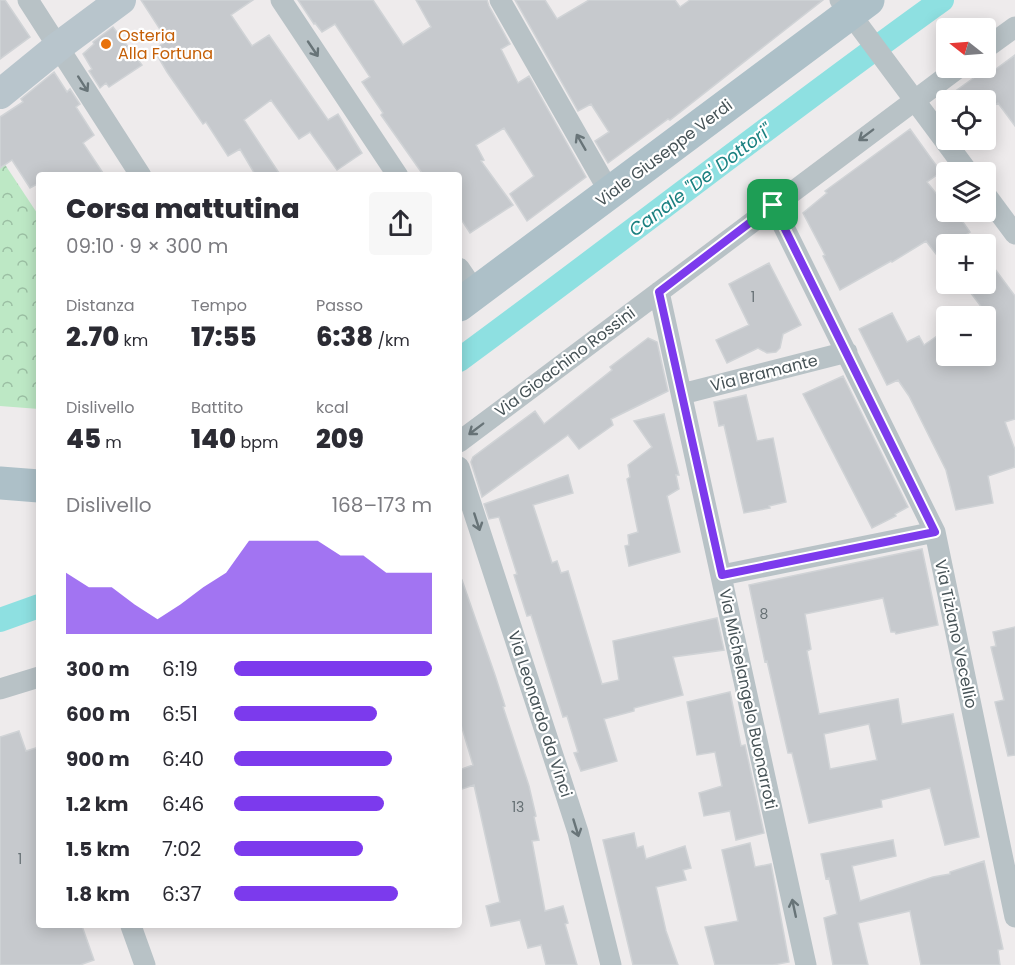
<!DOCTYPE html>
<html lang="it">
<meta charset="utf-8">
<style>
:root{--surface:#fff;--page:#f7f7f7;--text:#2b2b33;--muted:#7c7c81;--accent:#7c3aed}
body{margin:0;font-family:Poppins,sans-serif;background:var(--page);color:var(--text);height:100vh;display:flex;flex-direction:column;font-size:22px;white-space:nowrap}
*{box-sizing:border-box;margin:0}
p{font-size:20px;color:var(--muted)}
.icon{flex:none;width:33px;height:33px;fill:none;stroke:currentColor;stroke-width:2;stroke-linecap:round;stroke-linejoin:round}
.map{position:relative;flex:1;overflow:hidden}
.details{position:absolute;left:36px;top:172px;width:426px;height:756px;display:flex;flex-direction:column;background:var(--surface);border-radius:6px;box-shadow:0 3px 15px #0003}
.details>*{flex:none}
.needle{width:39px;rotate:287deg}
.tools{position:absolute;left:936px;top:18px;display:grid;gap:12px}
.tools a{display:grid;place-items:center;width:60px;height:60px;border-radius:6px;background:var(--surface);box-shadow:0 3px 15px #0003;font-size:30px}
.pin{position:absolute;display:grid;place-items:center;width:51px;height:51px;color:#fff;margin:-26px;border-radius:12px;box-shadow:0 3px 9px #0006}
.round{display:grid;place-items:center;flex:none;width:63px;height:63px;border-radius:6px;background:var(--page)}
.head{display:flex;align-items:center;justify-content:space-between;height:102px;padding:0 30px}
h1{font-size:27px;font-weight:800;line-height:45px}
.metrics{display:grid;grid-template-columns:repeat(3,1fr);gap:9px;height:102px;padding:6px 30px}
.metrics div{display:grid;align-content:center}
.metrics b{font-size:26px;font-weight:800}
.metrics small{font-size:16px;font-weight:400}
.metrics p{font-size:16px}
.chart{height:168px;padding:12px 30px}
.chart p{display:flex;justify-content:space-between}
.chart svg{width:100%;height:108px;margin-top:6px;fill:var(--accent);opacity:.7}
ul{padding:0 30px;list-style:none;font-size:20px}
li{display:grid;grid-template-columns:96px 72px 1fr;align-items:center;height:45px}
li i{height:15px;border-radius:8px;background:var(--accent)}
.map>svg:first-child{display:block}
</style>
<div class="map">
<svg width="1015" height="965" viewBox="0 0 1015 965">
<defs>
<pattern id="forest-crowns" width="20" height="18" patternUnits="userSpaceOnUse" patternTransform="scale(1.5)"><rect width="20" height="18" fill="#bde8c5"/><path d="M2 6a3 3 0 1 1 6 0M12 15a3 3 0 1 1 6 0" fill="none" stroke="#9bbfa3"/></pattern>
</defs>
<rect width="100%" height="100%" fill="#eeebec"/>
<path fill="url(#forest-crowns)" d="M 0,157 L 39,216 L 39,409 L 0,406 Z"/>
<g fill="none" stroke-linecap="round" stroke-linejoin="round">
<path stroke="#8ee0e1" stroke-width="24" d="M 459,360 C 621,241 779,117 942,0
M 0,620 L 39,606"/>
</g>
<path fill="#c6c9cd" stroke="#d0d3d6" stroke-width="1.5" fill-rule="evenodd" d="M 0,0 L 5,0 L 30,37 L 0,59 Z
M 141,0 L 253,0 L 231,15 L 252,46 L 269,35 L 328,120 L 338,114 L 362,153 L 337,170 L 310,132 L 299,139 L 271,100 L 244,120 L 281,176 L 256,176 L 240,149 L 228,156 L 206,122 L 203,124 L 167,72 L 154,50 L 167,40 Z
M 298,0 L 373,0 L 403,45 L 431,27 L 416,0 L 487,0 L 489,6 L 510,44 L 501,49 L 518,83 L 529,76 L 586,177 L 527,221 L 510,194 L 534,176 L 504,128 L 476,145 L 484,160 L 481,161 L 513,205 L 470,233 L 459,216 L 459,176 L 424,176 L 381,115 L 383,113 L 362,82 L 370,77 L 335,24 L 322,32 L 315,23 L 314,24 Z
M 515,0 L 545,0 L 557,19 L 589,0 L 675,0 L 680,7 L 690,0 L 823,0 L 670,120 L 668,119 L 608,163 L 595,141 L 609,132 L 591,104 L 578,111 Z
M 113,27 L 142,65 L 109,87 L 106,83 L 100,88 L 89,71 L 92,69 L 83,54 L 94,44 L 93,42 Z
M 1015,55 L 1015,126 L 998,103 L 986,112 L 986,100 L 943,100 L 993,64 L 996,69 Z
M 54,72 L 67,92 L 70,89 L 80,104 L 76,107 L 94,135 L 83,143 L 105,176 L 39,176 L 39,183 L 30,188 L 12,160 L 0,168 L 0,117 L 23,102 L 21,99 Z
M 910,129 L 941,172 L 927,182 L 946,206 L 946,212 L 956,212 L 970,232 L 952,244 L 946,244 L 946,267 L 926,241 L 892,262 L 891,261 L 840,290 L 823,256 L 825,255 L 803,213 L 827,193 L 825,191 Z
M 986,257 L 1015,296 L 1015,419 L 1005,422 L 1015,450 L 1015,467 L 988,476 L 993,503 L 956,510 L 946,470 L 909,396 L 898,380 L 887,385 L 859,329 L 892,313 L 907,342 L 919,336 L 924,345 L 946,330 L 946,356 L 986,356 L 986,313 L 964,284 L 986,284 Z
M 769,263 L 801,325 L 783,334 L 780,348 L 776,352 L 767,353 L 758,348 L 727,363 L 716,340 L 749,325 L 729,284 Z
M 648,338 L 657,342 L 668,391 L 611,419 L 613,425 L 579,449 L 568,435 L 482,497 L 471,462 L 473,457 L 535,411 L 544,424 L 612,370 L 610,367 Z
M 843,376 L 908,507 L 895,514 L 896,516 L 872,528 L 803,394 Z
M 746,395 L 757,441 L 773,438 L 786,502 L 769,506 L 770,508 L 744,513 L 724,425 L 719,426 L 714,402 Z
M 664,414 L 679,475 L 676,475 L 679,489 L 667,496 L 680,552 L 629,566 L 625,546 L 629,545 L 628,535 L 638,532 L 627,479 L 630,477 L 628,465 L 652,447 L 634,421 Z
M 568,475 L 573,493 L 533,505 L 552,563 L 557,561 L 561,573 L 568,571 L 602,684 L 619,680 L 613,641 L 717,618 L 724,650 L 673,657 L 683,695 L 634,708 L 634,711 L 604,719 L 617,761 L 581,771 L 574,753 L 578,752 L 567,716 L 563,717 L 531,615 L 527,616 L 514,575 L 517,574 L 499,517 L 489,519 L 484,504 Z
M 922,549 L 938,625 L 896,634 L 895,632 L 891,632 L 883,598 L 805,614 L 811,649 L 807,651 L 819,714 L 898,699 L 902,724 L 953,714 L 979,837 L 945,845 L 930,788 L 881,800 L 882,807 L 809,823 L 792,753 L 788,753 L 767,661 L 765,662 L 749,585 ZM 869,724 L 877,760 L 830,769 L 824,734 Z
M 462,580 L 495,675 L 505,706 L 503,707 L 529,786 L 536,816 L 534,817 L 539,840 L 532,841 L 545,911 L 563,906 L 568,923 L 565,924 L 577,965 L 546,965 L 541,945 L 528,948 L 520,920 L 491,926 L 486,906 L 500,902 L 474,785 L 459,790 L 459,770 L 473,765 L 459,718 L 459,581 Z
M 1015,627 L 1015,755 L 1008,756 L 995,702 L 1004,700 L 991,647 L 996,646 L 993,632 Z
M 730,692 L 741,746 L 745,745 L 764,833 L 736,840 L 730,811 L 704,816 L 699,793 L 722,786 L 715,752 L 697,755 L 687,702 Z
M 19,731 L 26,751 L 39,747 L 39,926 L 82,926 L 94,960 L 80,965 L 0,965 L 0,737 Z
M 634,833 L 637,848 L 643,846 L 646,859 L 685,846 L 691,868 L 683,870 L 686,880 L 656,887 L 666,931 L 678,965 L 633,965 L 603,840 Z
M 893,840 L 896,856 L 852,866 L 860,901 L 933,877 L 950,874 L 950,872 L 984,861 L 1003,949 L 998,950 L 1000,965 L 921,965 L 910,911 L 858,923 L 868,965 L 833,965 L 824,918 L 837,914 L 829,878 L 826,879 L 821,854 Z
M 750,843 L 755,867 L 771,864 L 789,962 L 773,965 L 715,965 L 705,927 L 738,921 L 722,850 Z"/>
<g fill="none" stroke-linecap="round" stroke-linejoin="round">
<path stroke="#b8c2c6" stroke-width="21" d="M 28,0 L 141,176
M 281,0 L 398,176
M 500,0 L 610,193
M 840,0 L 968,172
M 986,48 L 1015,27
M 986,195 L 1015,234
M 773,205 L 935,532 L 1015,917
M 459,268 L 476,293
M 659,292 L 806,965
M 682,394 L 847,352
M 459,442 L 958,68
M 459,467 L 578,832 L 611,965
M 722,575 L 935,532
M 0,689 L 39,677
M 131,926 L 145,965"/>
<path stroke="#b8c5cc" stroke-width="30" d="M 0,94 L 59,46 L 121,0"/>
<path stroke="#adc0c8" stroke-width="33" d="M 459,305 L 868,0
M 0,483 L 39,486"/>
</g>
<defs><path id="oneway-shaft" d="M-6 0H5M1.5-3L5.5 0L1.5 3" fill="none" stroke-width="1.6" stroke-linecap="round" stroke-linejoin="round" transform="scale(1.5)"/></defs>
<g stroke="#687478">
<use href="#oneway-shaft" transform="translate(313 49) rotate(56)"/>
<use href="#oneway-shaft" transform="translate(83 84) rotate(57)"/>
<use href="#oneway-shaft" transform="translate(866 135) rotate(143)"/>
<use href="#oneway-shaft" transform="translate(581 142) rotate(-120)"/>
<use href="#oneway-shaft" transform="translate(476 429) rotate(143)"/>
<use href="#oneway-shaft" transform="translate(477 522) rotate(72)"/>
<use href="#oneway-shaft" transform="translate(576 828) rotate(73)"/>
<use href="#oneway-shaft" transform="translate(794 908) rotate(-102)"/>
</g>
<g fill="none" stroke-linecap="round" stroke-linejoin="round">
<defs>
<path id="route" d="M 773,205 L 935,532 L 722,575 L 659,292 Z"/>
</defs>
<use href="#route" stroke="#fff" stroke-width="12"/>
<use href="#route" stroke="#7c3aed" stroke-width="8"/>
</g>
<circle fill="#e8710a" stroke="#fff" stroke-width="2" cx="106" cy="44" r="6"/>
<g text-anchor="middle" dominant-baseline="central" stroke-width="4.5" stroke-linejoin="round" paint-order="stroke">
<g font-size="14" fill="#667074">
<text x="753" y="297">1</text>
<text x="764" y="614">8</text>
<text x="518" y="807">13</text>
<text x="20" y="859">1</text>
</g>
<g font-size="16" fill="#c56008" stroke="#fff" text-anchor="start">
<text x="118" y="35">Osteria<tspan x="118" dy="18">Alla Fortuna</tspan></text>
</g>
<g font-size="16" fill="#465256" stroke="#fff">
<text transform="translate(664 153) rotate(-37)">Viale Giuseppe Verdi</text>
<text transform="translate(565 362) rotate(-37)">Via Gioachino Rossini</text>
<text transform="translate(764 373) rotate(-14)">Via Bramante</text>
<text transform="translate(956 634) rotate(78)">Via Tiziano Vecellio</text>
<text transform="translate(748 699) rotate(78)">Via Michelangelo Buonarroti</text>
<text transform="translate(540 714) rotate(72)">Via Leonardo da Vinci</text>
</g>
<g font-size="18" font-style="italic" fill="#1a8080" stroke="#fff">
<text transform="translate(700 180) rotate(-37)">Canale "De' Dottori"</text>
</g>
</g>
</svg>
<div class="tools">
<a><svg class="needle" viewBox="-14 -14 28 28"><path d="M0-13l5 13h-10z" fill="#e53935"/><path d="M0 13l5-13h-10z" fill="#7c7c81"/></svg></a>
<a><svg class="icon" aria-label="locate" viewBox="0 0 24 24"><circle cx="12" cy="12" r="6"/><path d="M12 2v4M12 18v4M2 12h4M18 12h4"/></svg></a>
<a><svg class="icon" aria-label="layers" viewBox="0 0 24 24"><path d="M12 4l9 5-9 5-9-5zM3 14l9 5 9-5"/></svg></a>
<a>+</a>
<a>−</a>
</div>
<div class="pin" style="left:773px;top:205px;background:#1e9e55"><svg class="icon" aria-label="arrive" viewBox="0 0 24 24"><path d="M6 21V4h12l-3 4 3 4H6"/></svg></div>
<section class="details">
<div class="head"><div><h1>Corsa mattutina</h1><p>09:10 · 9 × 300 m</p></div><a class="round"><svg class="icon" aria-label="share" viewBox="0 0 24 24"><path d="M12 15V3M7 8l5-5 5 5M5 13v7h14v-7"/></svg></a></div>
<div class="metrics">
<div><p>Distanza</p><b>2.70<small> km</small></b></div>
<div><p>Tempo</p><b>17:55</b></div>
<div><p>Passo</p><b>6:38<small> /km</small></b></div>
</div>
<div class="metrics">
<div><p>Dislivello</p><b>45<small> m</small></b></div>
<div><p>Battito</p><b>140<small> bpm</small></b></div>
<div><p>kcal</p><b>209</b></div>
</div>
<div class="chart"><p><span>Dislivello</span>168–173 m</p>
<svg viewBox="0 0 160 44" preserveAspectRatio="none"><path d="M0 44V19L10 25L20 25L30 32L40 38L50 32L60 25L70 19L80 6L90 6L100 6L110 6L120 12L130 12L140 19L150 19L160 19V44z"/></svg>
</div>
<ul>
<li><b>300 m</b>6:19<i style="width:100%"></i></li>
<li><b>600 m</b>6:51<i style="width:72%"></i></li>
<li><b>900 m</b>6:40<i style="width:80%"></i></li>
<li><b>1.2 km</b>6:46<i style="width:76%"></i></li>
<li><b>1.5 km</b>7:02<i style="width:65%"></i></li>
<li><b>1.8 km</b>6:37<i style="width:83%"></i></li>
</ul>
</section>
</div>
